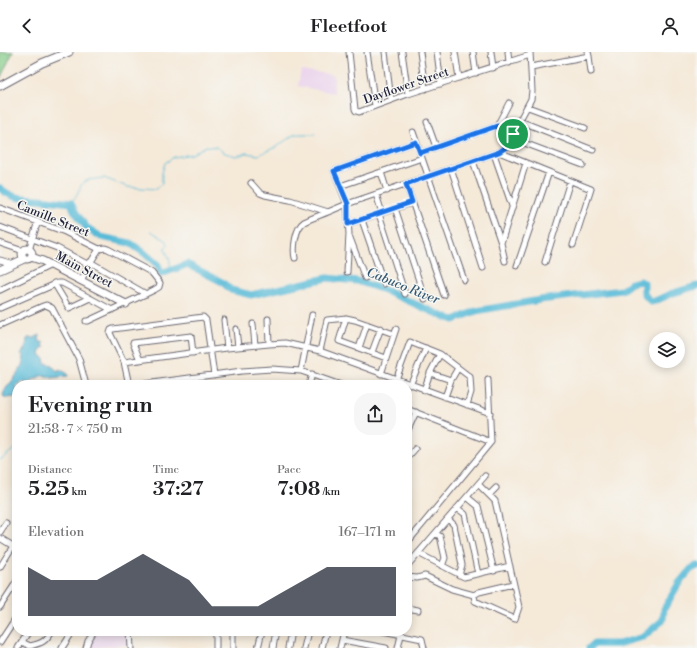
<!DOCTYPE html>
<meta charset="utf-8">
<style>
:root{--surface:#fff;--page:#f6f6f6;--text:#202124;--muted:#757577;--accent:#111827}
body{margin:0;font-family:"Libre Bodoni",serif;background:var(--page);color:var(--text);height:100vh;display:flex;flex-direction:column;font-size:15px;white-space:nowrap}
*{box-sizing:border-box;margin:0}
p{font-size:13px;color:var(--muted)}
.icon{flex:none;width:22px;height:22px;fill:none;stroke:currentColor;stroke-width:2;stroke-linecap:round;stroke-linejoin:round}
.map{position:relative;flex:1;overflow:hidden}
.sheet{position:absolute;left:12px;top:328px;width:400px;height:256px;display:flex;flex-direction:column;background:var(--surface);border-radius:16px;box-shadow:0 2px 10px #0003}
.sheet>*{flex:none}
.tools{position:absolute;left:649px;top:280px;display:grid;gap:8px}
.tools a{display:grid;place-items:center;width:36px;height:36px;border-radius:50%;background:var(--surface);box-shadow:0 2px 10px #0003;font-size:20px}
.pin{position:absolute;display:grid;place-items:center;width:34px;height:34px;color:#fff;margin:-17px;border:2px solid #fff;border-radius:50%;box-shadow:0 1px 4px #0007}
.round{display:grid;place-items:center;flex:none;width:42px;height:42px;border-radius:16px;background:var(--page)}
.summary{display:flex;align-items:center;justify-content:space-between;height:68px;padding:0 16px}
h1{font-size:22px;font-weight:600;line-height:30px}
.figures{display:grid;grid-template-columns:repeat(3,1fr);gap:6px;height:68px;padding:4px 16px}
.figures div{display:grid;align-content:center}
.figures b{font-size:20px;font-weight:600}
.figures small{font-size:11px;font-weight:400}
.figures p{font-size:11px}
.chart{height:112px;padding:8px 16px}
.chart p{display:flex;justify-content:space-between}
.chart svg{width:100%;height:72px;margin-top:4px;fill:var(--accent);opacity:.7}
header{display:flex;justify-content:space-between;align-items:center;height:52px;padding:0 16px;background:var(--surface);font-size:18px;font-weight:600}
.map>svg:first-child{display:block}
</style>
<header><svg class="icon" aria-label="back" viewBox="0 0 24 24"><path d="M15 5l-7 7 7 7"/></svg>Fleetfoot<svg class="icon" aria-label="person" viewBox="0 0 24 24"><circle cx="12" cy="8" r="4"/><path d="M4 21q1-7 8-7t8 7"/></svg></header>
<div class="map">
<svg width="697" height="596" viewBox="0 0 697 596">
<rect width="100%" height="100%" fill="#f6f6f2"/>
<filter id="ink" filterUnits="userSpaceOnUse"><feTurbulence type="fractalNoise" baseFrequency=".025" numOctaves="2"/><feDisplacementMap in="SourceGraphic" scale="8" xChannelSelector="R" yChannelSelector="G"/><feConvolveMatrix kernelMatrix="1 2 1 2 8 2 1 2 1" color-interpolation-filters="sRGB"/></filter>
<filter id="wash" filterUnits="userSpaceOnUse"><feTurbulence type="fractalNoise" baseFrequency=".012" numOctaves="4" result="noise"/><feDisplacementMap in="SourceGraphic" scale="16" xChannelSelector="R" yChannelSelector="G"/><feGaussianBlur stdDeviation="0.9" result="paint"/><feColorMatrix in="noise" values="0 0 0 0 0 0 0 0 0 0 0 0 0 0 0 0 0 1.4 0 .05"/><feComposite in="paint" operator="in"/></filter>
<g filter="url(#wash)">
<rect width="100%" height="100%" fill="#f5e9d8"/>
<path fill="#ead1ec" d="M 301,18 L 334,23 L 334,41 L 298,34 Z
M 96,579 L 128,579 L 128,593 L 88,596 Z"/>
<path fill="#85cd89" stroke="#547862" d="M 0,0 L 13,0 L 0,27 Z"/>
<path fill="#59bbd8" stroke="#3e6e8a" d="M 40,283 L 39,289 L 44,291 L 43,294 L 45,295 L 42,297 L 40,302 L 44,306 L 45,311 L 52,313 L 56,318 L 58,319 L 59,317 L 67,321 L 68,324 L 52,326 L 43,323 L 27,331 L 23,330 L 17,333 L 16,345 L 6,346 L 3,344 L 4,339 C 12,328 23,319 24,304 L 21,302 L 26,295 L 27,287 L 28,286 L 34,286 Z"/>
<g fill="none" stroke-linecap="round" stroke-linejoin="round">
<path stroke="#59bbd8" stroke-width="1" d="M 71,151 L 76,144 L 82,132 L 88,128 L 104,126 L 128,135 L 156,137 L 162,131 L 162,121 L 165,111 L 174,105 L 192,102 L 206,94 L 216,95 L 225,101 L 236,104 L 247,101 L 258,103 L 276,95 L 295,82 L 315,82
M 151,179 L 167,189 L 168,193 L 165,195 L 165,198 C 170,207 174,214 164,220
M 0,408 L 17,395"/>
<path stroke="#59bbd8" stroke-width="7" d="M 0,136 C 14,148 22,146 39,147 C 49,148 60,150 71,151 L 74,158 L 86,175 L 101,185 L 130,191 L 143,200 L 158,213 L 161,222 L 183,214 L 187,212 L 222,230 L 231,238 L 251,243 L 327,226 L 357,229 L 384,238 L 442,264 L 454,268 L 476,259 L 540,248 L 622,238 L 631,231 L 640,229 L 644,231 L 644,242 L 651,250 L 655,249 L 673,241 L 697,234
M 589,596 L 594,592 L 618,592 L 643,585 L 663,568 L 664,557 L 679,531 L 691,517 L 697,514"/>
</g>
</g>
<g filter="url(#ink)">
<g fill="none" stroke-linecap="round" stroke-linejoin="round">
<defs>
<path id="street" d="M 349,0 L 355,57 L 356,59 L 359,60 L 408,42 L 530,3
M 367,0 L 375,54
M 385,0 L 391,48
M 402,0 L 408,42
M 420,0 L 425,37
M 437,0 L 441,32
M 455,0 L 459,26
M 473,0 L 476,21
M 491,0 L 493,16
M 508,0 L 509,11
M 589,4 L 591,20
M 531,15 L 589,4 L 588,0
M 528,55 L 585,76
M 520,69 L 593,98
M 427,70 L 436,95
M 497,74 L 509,51
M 413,80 L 464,228
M 511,86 L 583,113
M 499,100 L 591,137 L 573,193
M 420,101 L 497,74 L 513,82
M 494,102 L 512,154
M 473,109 L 501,191 L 505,209
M 451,116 L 483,216
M 381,120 L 387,139
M 251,131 L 260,141 L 265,143 L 290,148 L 328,160 L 347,152 L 499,100 L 503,98 L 507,92 L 531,47 L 532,39 L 530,0
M 406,132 L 444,243
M 340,134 L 422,106
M 376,142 L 382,161
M 0,156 L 65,180 L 99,197
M 395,156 L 425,247
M 379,162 L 405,242
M 362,168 L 384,232
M 348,172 L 412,151
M 0,175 L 57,196 L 89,213
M 350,186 L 365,226
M 0,191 L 23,199
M 501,191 L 526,111
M 29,198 L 38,169
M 295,206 C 293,197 295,176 304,170 C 312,166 321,163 328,160
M 0,208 L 13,212
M 90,210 L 146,242
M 545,210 L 570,129
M 517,214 L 549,120
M 347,220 L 349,182 L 347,152 L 334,119 L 416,90
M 81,229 L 89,213 L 99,197
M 54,231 L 69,256 L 90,246
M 0,238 L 51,213
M 0,256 L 58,231 L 62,231 L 112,258
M 346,266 L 339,289 L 386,306
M 268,267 L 269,292
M 224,268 L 227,296
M 86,269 L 88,269 L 154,238 L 159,235 L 160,231 L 152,221 L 147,218 L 108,197 L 105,196 L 99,197
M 253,272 L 255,293
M 0,273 L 43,254 L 46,253 L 52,256 L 79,307 L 86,333
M 236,277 L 238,295
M 359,296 L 367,272
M 320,299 L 327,268 L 346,266 L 355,268 L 394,282
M 372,300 L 381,276
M 140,308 L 133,291 L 191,284 L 193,301
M 124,310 L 227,296 L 269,292 L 285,291 L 320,299 L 490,361
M 301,319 L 312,263
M 430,321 L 451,328
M 381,322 L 396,277
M 129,333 L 124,310 L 110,281 L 111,278 L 113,277 L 203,265 L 206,268 L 214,323
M 137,333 L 242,319 L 272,317 L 301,319 L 341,333
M 309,333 L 312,322
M 394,333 L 410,290 L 440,302 L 470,325 L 471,340 L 467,353
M 410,333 L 426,296
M 424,338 L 430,321 L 440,302
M 445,345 L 451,328 L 458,316
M 407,357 L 491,390
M 407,380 L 416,360
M 407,406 L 415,397
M 478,432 L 485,424
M 489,443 L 496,436
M 467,445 L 478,454 L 494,519
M 457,456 L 465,462 L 478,522
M 448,467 L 454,473 L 462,513 L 459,523
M 0,480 L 6,471
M 435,482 L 440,484 L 445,506 L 442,514
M 0,486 L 13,494 L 0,515
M 407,491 L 491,390 L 488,328
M 418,501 L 464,525 L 510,514
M 407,514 L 478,432 L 495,449 L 519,555 L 515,567 L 475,549 L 474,543
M 407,525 L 417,526 L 425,524 L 452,537 L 474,543 L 479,540 L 513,532
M 0,555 L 17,529
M 407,556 L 418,558
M 130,579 L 131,596
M 216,579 L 216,596
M 233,579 L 233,596
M 300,579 L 307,581
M 383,579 L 422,587 L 424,596
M 342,588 L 386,596
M 0,590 L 17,564
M 22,590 L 30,594 C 42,591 45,590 52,579
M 18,596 L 29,579
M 62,596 L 73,579
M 86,596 L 88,589 L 94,579
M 258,596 L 262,579
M 273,596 L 276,579
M 288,596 L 291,579
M 304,596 L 308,579
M 322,596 L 326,579
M 340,596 L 344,579
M 398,596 L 401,583"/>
<path id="secondary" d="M 0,34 L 42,11 L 69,0
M22 202a5 5 0 1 1 10 0a5 5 0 1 1-10 0Z
M 31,205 L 43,209 L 126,252
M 0,218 L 24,207"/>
</defs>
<use href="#street" stroke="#6c6872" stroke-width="7"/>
<use href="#secondary" stroke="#6c6872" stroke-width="9"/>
<use href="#street" stroke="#fff" stroke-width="5"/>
<use href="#secondary" stroke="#fff" stroke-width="7"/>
</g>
</g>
<g fill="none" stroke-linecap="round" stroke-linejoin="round" filter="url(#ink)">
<defs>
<path id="route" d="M 497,74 L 513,82 L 505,96 L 499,100 L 406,132 L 412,150 L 348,172 L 348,152 L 334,119 L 416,90 L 420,101 Z"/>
</defs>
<use href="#route" stroke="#fff" stroke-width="8"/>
<use href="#route" stroke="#1a73e8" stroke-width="5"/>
</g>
<g text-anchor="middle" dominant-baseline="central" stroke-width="3" stroke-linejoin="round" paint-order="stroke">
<g font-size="12" fill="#22223b" stroke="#f6f6f2">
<text transform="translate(406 34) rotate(-19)">Dayflower Street</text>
<text transform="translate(53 167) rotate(22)">Camille Street</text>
<text transform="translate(84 218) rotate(28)">Main Street</text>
</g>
<g font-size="13" font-style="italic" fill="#355872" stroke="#f6f6f2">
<text transform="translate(403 234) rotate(22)">Cabuco River</text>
</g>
</g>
</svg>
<div class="tools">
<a><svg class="icon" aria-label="layers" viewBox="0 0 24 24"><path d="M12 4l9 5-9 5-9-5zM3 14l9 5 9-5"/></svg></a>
</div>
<div class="pin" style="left:513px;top:82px;background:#1e9e55"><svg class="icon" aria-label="arrive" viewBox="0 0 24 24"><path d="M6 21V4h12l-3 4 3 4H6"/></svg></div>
<section class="sheet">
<div class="summary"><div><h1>Evening run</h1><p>21:58 · 7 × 750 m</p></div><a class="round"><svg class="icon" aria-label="share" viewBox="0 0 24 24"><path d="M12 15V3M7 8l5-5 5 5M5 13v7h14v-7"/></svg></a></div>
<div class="figures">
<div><p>Distance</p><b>5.25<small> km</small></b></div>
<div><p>Time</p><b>37:27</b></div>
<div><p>Pace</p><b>7:08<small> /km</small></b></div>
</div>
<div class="chart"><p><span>Elevation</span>167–171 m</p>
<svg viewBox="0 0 160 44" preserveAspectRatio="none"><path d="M0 44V14L10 22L20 22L30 22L40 14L50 6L60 14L70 22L80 38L90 38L100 38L110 30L120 22L130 14L140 14L150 14L160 14V44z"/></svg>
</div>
</section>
</div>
